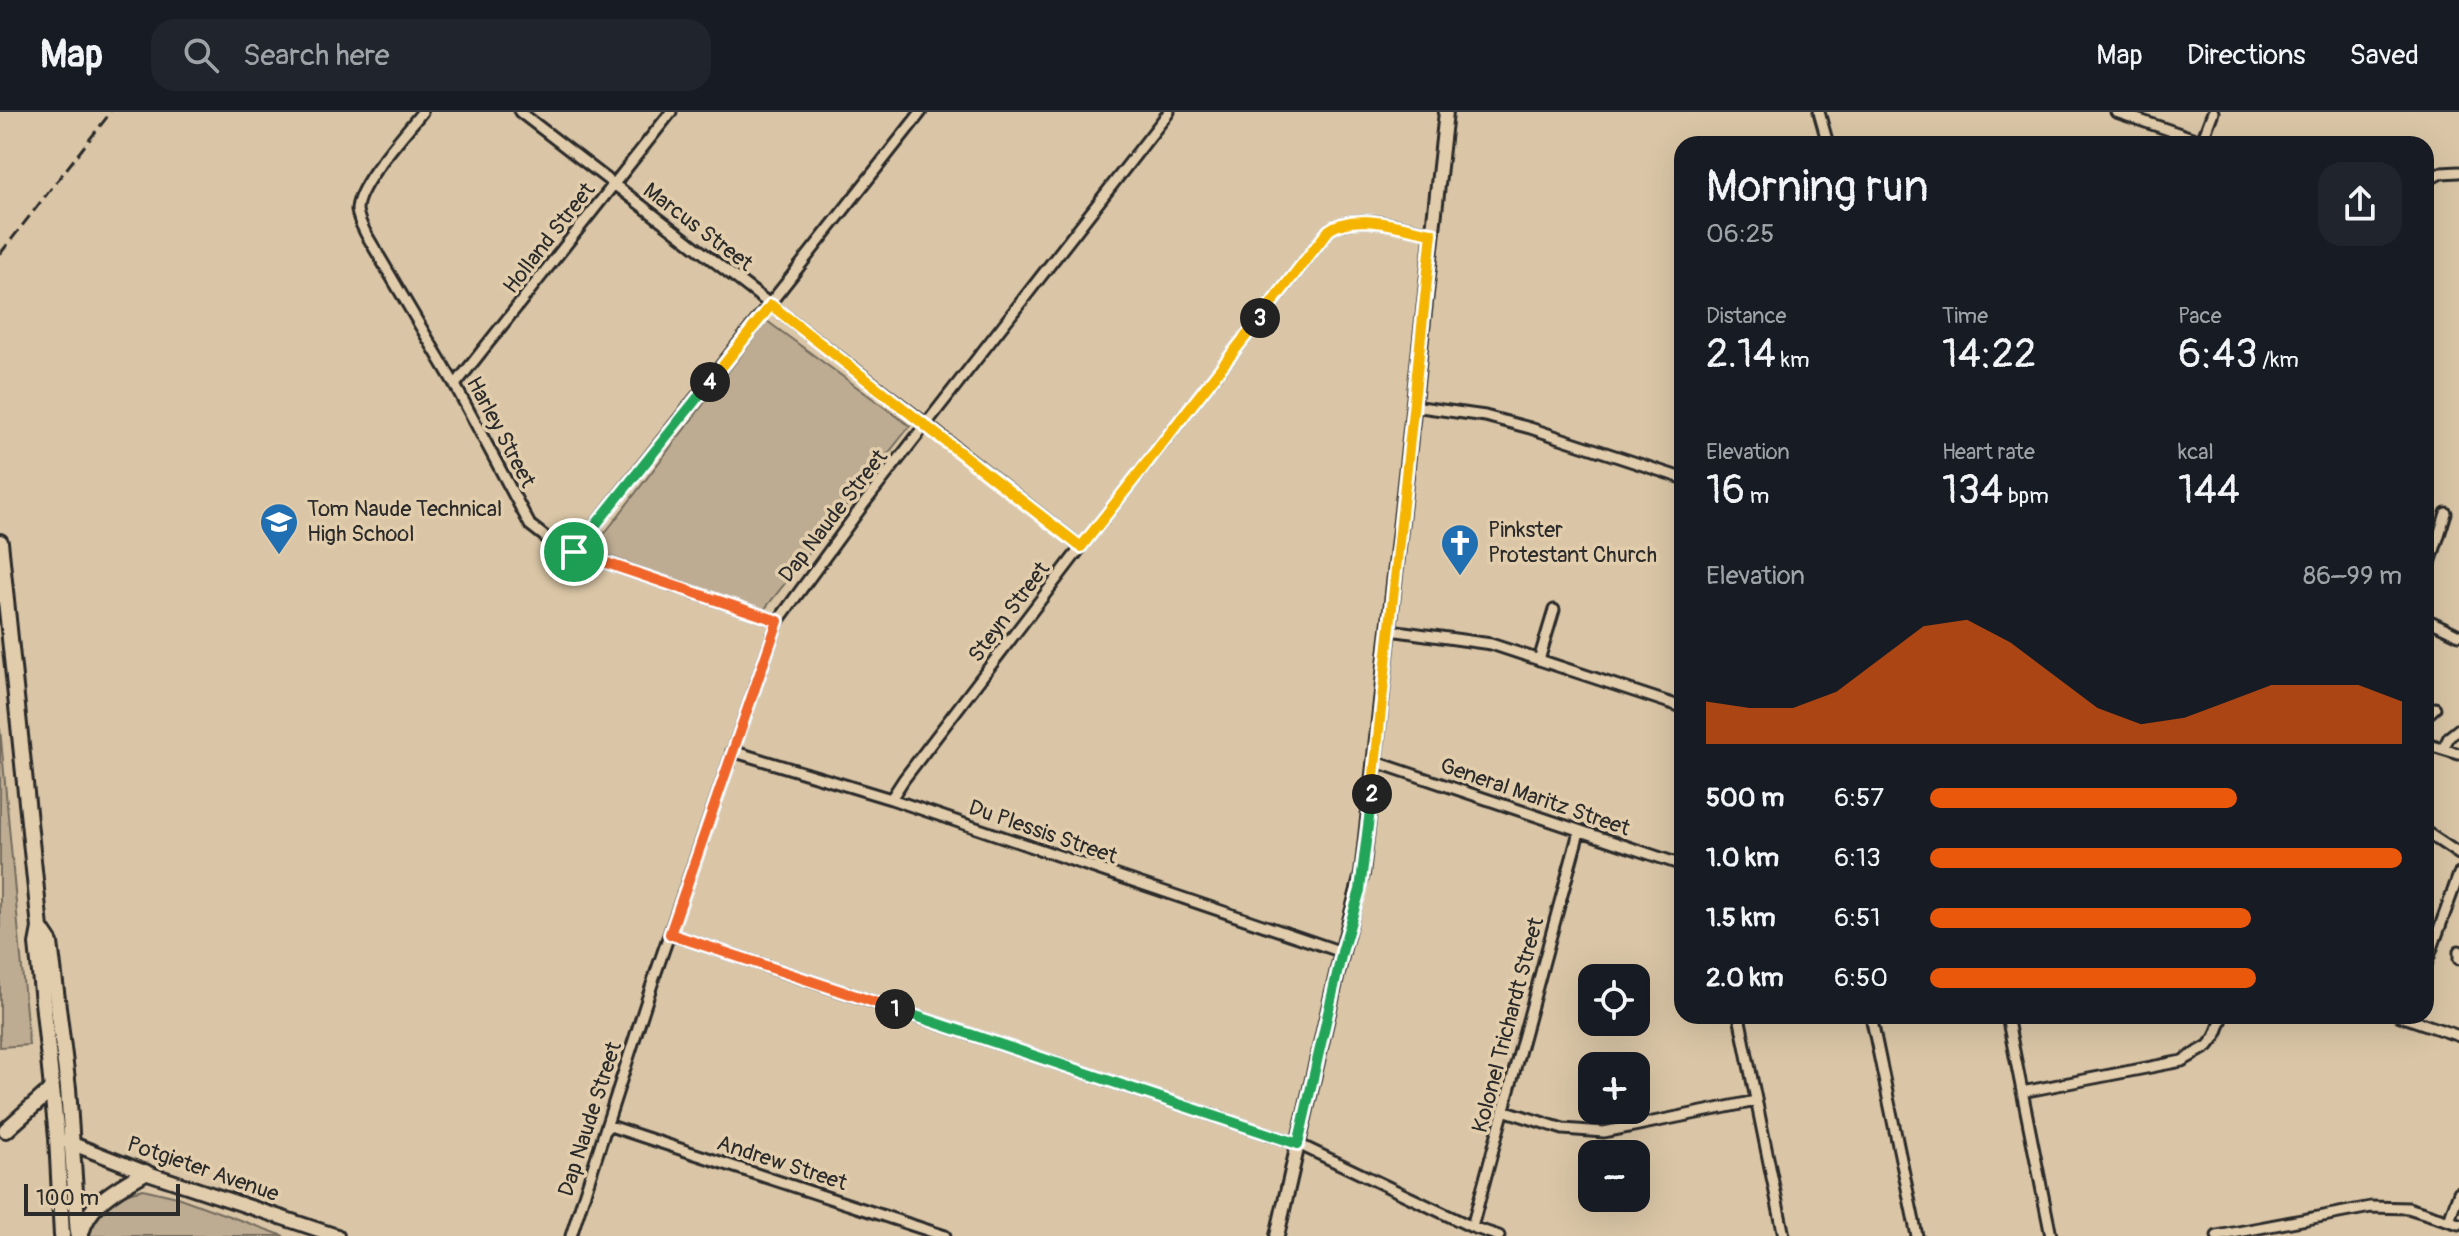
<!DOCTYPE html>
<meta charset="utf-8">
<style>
:root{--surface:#171b24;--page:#20242c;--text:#f1f3f6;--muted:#9ea1a6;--line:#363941;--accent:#ea580c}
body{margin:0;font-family:Pangolin,sans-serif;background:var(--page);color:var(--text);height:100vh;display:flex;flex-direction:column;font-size:30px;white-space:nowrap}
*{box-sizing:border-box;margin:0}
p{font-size:26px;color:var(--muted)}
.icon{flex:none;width:44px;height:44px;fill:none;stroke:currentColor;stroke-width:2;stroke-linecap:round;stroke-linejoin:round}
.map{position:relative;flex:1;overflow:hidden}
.drawer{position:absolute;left:1674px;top:24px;width:760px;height:888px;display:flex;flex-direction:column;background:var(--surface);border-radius:24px;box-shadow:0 8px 32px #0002}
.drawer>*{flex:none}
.buttons{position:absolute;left:1578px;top:852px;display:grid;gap:16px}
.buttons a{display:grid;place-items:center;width:72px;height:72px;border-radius:16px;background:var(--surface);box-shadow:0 8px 32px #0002;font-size:40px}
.scale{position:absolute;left:24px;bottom:20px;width:156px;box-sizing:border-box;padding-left:8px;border:4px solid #2b2b2b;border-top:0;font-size:22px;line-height:28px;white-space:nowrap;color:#2b2b2b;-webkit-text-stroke:6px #e1ccab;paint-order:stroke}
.pin{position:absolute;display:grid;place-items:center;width:68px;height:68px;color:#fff;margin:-34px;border:4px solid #fff;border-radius:50%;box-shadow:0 2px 8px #0007}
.km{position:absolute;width:40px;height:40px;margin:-20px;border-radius:50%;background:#222;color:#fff;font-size:22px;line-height:40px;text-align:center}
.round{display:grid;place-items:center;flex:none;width:84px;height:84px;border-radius:24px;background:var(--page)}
.overview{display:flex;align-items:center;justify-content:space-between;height:136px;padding:0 32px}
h1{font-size:44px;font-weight:600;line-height:60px}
.figures{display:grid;grid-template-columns:repeat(3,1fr);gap:12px;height:136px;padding:8px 32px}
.figures div{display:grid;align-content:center}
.figures b{font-size:40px;font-weight:600}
.figures small{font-size:22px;font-weight:400}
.figures p{font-size:22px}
.chart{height:224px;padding:16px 32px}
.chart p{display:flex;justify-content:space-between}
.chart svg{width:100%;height:144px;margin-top:8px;fill:var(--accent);opacity:.7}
ul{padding:0 32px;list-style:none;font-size:26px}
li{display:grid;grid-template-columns:128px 96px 1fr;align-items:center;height:60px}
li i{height:20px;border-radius:10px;background:var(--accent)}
header{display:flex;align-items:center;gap:48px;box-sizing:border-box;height:112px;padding:0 40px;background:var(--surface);border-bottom:2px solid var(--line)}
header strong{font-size:38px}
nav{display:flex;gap:44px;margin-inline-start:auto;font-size:28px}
.search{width:560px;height:72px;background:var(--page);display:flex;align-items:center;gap:20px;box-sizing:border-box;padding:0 28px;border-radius:24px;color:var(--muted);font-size:30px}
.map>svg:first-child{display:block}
</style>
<header>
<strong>Map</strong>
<div class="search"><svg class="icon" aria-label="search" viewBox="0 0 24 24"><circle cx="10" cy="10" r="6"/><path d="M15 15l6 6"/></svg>Search here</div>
<nav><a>Map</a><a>Directions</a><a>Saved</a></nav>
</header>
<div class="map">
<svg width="2459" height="1124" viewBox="0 0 2459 1124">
<rect width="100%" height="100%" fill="#dac6a6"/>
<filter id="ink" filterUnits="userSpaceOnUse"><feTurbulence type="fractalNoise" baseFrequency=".0125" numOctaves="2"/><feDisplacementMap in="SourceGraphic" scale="16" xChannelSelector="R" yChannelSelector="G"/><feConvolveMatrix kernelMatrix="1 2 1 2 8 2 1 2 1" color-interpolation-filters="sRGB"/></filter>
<g filter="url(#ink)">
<path fill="#bdac92" stroke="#746c5e" stroke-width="2" d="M 767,209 L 910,314 L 763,499 L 592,438 Z
M 0,616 L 29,933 L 0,935 Z
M 143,1077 L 177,1085 L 284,1124 L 90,1124 C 87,1096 121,1082 143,1077 Z"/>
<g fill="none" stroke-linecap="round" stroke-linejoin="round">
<defs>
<path id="minor" d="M 422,0 C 405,22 357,73 357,98 C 358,107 362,114 366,122 L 455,273 L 530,413 L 553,431 L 574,440 L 778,509
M 520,0 L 927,313 L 1081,435
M 1819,0 L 1828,32
M 2116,0 L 2210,32
M 2202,29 L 2213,0
M 2426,69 L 2441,61 L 2459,60
M 455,273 L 671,0
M 1413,294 L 1485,304 L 1530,316 L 1682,366
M 574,440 L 921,0
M 2426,464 L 2446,401
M 2426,507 L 2459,523
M 1390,518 L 1491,532 L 1682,595
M 1539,548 L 1554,498
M 2426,604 L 2435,596
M 2426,632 L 2459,642
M 2443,637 L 2449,625 L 2459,617
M 732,639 L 891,687 L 1342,840
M 1376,650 L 1682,753
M 891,687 L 904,667 L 1081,435 L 1329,118 C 1357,99 1401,115 1432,121
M 2426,720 L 2459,742
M 670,822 L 1298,1032 L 1472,1115 L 1499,1124
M 2459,839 L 2459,847
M 2426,853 L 2459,762
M 1739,904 L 1784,1124
M 1871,904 L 1917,1124
M 2007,904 L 2051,1124
M 2400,904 L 2459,924
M 2022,980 L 2182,949 L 2208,934 L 2215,925 L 2223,904
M 1503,998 L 1563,1017 L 1604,1020 L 1756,989
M 607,1013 L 945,1124
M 2449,1108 L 2459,1080
M 1472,1115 L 1579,720
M 571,1124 L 654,866 L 778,509 L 863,393 L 1169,0
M 2217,1124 L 2371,1095 L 2408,1096 L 2459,1112"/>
<path id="tertiary" d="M 65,1029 L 145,1060 L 337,1124
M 1277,1124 L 1342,840 L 1362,762 L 1446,0"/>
<path id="primary" d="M 0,430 L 40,816 L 37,832 L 57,1025 L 62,1124
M 40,816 L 50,831 L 68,976 L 78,1124
M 6,1018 L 52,977
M 81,1121 C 90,1089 118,1077 145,1060"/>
</defs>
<use href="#minor" stroke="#2b2b2b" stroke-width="15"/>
<use href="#tertiary" stroke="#2b2b2b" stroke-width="18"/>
<use href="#primary" stroke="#2b2b2b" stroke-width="20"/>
<use href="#minor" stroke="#e1ccab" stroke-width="9"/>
<use href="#tertiary" stroke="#e1ccab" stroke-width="12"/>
<use href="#primary" stroke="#e1ccab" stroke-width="14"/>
<path stroke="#2b2b2b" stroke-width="3" stroke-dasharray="12 6" stroke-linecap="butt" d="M 0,142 L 111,0"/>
</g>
</g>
<g fill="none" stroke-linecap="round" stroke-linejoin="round" filter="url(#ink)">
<defs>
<path id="split-1" d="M 574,440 L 778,509 L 670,822 L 895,897"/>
<path id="split-2" d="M 895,897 L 1298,1032 L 1342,840 L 1360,778 L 1372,682"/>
<path id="split-3" d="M 1260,206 L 1329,118 C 1356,99 1401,116 1432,121 L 1372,682"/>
<path id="split-4" d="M 710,270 L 771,193 L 1081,435 L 1260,206"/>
<path id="split-5" d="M 574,440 L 710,270"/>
</defs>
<use href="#split-1" stroke="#fff" stroke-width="16"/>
<use href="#split-2" stroke="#fff" stroke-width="16"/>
<use href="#split-3" stroke="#fff" stroke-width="16"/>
<use href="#split-4" stroke="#fff" stroke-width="16"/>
<use href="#split-5" stroke="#fff" stroke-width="16"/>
<use href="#split-1" stroke="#f0652b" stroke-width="10"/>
<use href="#split-2" stroke="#22a559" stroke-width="10"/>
<use href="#split-3" stroke="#f5b400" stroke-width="10"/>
<use href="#split-4" stroke="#f5b400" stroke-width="10"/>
<use href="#split-5" stroke="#22a559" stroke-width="10"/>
</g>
<defs>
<symbol id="school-pin" viewBox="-11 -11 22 30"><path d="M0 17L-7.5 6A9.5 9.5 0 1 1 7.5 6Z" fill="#1f6fb2" stroke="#e1ccab"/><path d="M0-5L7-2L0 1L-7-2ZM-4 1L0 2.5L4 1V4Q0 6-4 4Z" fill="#fff"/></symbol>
<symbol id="church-pin" viewBox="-11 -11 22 30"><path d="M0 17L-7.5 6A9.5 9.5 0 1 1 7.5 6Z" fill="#1f6fb2" stroke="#e1ccab"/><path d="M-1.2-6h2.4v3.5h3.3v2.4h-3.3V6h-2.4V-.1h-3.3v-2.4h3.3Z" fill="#fff"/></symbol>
</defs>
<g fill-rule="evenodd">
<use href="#school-pin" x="257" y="388" width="44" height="60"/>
<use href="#church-pin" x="1438" y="409" width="44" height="60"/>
</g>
<g text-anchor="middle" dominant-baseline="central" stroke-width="7" stroke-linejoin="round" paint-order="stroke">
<g font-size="22" fill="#2b2b2b" stroke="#e1ccab">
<text transform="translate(698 115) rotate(37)">Marcus Street</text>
<text transform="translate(549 126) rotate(-52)">Holland Street</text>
<text transform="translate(501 320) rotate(62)">Harley Street</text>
<text transform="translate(833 404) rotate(-52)">Dap Naude Street</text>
<text transform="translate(1009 500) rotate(-53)">Steyn Street</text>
<text transform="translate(1535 685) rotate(19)">General Maritz Street</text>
<text transform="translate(1043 720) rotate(19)">Du Plessis Street</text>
<text transform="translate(1508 913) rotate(-75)">Kolonel Trichardt Street</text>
<text transform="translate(590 1007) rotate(-72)">Dap Naude Street</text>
<text transform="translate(782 1051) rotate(18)">Andrew Street</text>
<text transform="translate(203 1057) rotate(19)">Potgieter Avenue</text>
</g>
<g font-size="22" fill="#2b2b2b" stroke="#e1ccab" text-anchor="start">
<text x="307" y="397">Tom Naude Technical<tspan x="307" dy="25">High School</tspan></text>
<text x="1488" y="418">Pinkster<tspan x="1488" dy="25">Protestant Church</tspan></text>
</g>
</g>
</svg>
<div class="buttons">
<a><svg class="icon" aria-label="locate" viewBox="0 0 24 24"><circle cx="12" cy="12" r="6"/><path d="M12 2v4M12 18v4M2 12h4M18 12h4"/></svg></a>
<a>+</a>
<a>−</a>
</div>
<div class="scale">100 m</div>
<div class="pin" style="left:574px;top:440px;background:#1e9e55"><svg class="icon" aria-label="arrive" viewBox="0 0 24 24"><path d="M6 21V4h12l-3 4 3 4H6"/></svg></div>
<b class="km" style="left:895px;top:897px">1</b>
<b class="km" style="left:1372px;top:682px">2</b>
<b class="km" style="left:1260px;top:206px">3</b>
<b class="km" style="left:710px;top:270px">4</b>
<section class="drawer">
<div class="overview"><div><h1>Morning run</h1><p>06:25</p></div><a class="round"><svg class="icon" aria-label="share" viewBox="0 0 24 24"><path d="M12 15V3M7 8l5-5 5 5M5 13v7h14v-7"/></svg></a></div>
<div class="figures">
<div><p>Distance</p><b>2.14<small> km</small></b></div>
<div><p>Time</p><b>14:22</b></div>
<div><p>Pace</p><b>6:43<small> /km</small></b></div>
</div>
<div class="figures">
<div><p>Elevation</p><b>16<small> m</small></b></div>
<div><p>Heart rate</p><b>134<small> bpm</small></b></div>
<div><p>kcal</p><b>144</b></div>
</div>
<div class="chart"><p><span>Elevation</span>86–99 m</p>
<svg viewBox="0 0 160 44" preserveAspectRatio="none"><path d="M0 44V31L10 33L20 33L30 28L40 18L50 8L60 6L70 13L80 23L90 33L100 38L110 36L120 31L130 26L140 26L150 26L160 31V44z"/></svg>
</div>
<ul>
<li><b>500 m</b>6:57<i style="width:65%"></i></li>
<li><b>1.0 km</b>6:13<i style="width:100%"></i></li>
<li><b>1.5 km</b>6:51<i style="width:68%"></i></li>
<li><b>2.0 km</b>6:50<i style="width:69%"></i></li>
</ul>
</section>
</div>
